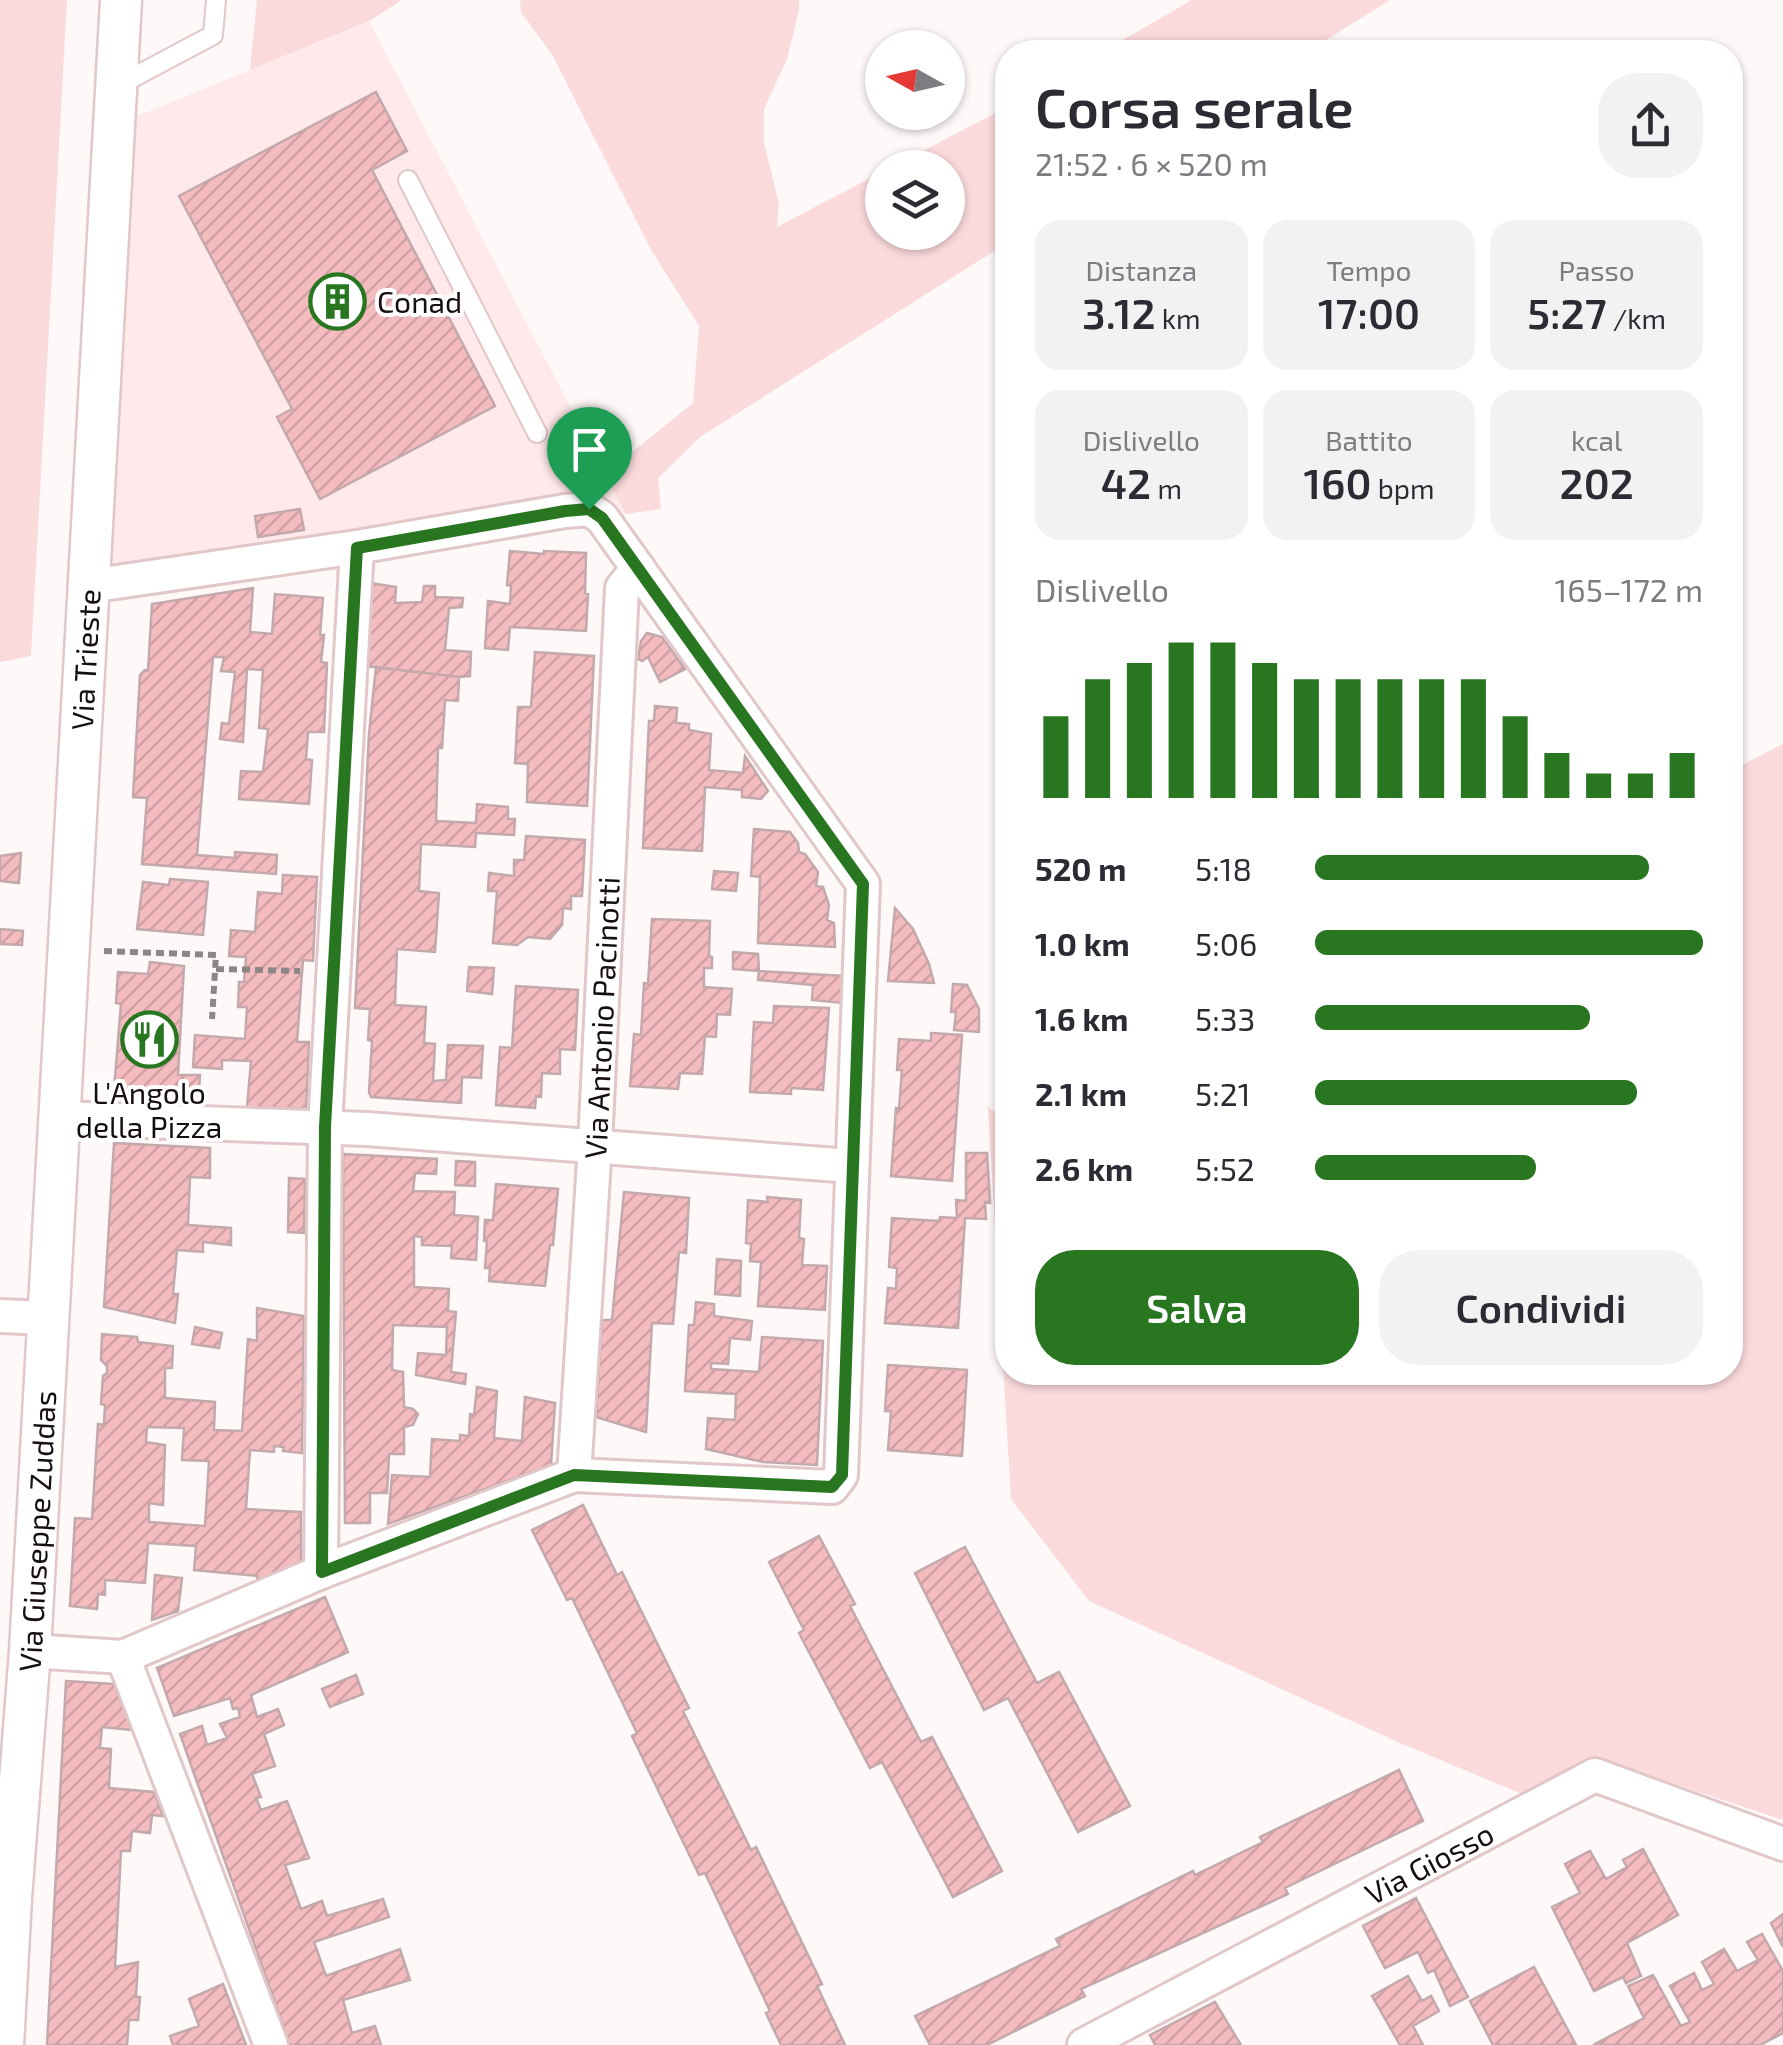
<!DOCTYPE html>
<html lang="it">
<meta charset="utf-8">
<style>
:root{--surface:#fff;--page:#f2f2f3;--text:#2b2b33;--muted:#7c7c81;--accent:#287720}
body{margin:0;font-family:"Exo 2",sans-serif;background:var(--page);color:var(--text);height:100vh;display:flex;flex-direction:column;font-size:38px;white-space:nowrap}
*{box-sizing:border-box;margin:0}
p{font-size:32px;color:var(--muted)}
.icon{flex:none;width:55px;height:55px;fill:none;stroke:currentColor;stroke-width:2;stroke-linecap:round;stroke-linejoin:round}
.map{position:relative;flex:1;overflow:hidden}
.panel{position:absolute;left:995px;top:40px;width:748px;height:1345px;display:flex;flex-direction:column;background:var(--surface);border-radius:40px;box-shadow:0 2px 8px #0004}
.panel>*{flex:none}
.needle{width:65px;rotate:278deg}
.buttons{position:absolute;left:865px;top:30px;display:grid;gap:20px}
.buttons a{display:grid;place-items:center;width:100px;height:100px;border-radius:50%;background:var(--surface);box-shadow:0 2px 8px #0004;font-size:50px}
.pin{position:absolute;display:grid;place-items:center;width:85px;height:85px;color:#fff;margin:-102px -42px;border-radius:50% 50% 50% 0;rotate:-45deg;box-shadow:0 0 10px #0007}
.pin .icon{rotate:45deg}
.round{display:grid;place-items:center;flex:none;width:105px;height:105px;border-radius:40px;background:var(--page)}
.headline{display:flex;align-items:center;justify-content:space-between;height:170px;padding:0 40px}
h1{font-size:55px;font-weight:600;line-height:75px}
.metrics{display:grid;grid-template-columns:repeat(3,1fr);gap:15px;height:170px;padding:10px 40px}
.metrics div{display:grid;align-content:center;border-radius:25px;background:var(--page);text-align:center}
.metrics b{font-size:42px;font-weight:600}
.metrics small{font-size:28px;font-weight:400}
.metrics p{font-size:28px}
.chart{height:280px;padding:20px 40px}
.chart p{display:flex;justify-content:space-between}
.chart svg{width:100%;height:180px;margin-top:10px;stroke:var(--accent);stroke-width:6}
.primary-button{display:flex;gap:20px;margin-top:auto;padding:20px 40px}
.primary-button a{flex:1;height:115px;border-radius:40px;background:var(--accent);color:#fff;font-size:40px;font-weight:600;line-height:115px;text-align:center}
.primary-button a+a{background:var(--page);color:var(--text)}
ul{padding:0 40px;list-style:none;font-size:32px}
li{display:grid;grid-template-columns:160px 120px 1fr;align-items:center;height:75px}
li i{height:25px;border-radius:12px;background:var(--accent)}
.map>svg:first-child{display:block}
</style>
<div class="map">
<svg width="1783" height="2045" viewBox="0 0 1783 2045">
<defs>
<pattern id="building-hatch" width="6" height="6" patternUnits="userSpaceOnUse" patternTransform="scale(2.5)"><rect width="6" height="6" fill="#f5bcc0"/><path d="M-1 1l2-2M0 6l6-6M5 7l2-2" fill="none" stroke="#d1a0a4"/></pattern>
</defs>
<rect width="100%" height="100%" fill="#fef8f8"/>
<path fill="#ffe9ea" d="M 369,21 L 626,514 L 89,586 L 123,122 Z"/>
<path fill="#fbdadc" d="M 0,0 L 67,0 L 31,656 L 0,662 Z
M 257,0 L 402,0 L 369,21 L 250,70 Z
M 520,0 L 799,0 L 799,10 L 787,59 L 764,109 L 764,143 L 779,204 L 777,227 L 882,172 L 882,232 L 948,232 L 948,168 L 892,167 L 1007,107 L 1007,243 L 700,437 L 658,478 L 661,509 L 626,514 L 605,474 L 693,403 L 699,326 L 650,248 L 553,56 L 521,12 Z
M 1192,0 L 1390,0 L 1307,52 L 1102,52 Z
M 1783,744 L 1783,1820 L 1600,1759 L 1529,1797 L 1400,1743 L 1089,1601 L 1011,1499 L 988,1107 L 1007,1120 L 1008,1372 L 1730,1372 L 1730,771 Z"/>
<path fill="url(#building-hatch)" stroke="#c3a9ab" stroke-width="2.5" fill-rule="evenodd" d="M 376,92 L 407,151 L 372,170 L 495,406 L 320,499 L 277,417 L 292,409 L 179,196 Z
M 300,509 L 304,530 L 258,537 L 255,516 Z
M 510,551 L 544,554 L 544,551 L 586,553 L 585,593 L 588,594 L 586,631 L 510,627 L 508,650 L 485,648 L 488,601 L 510,604 L 511,586 L 507,585 Z
M 371,583 L 396,587 L 395,603 L 422,602 L 424,586 L 435,586 L 435,597 L 463,598 L 462,607 L 449,608 L 445,650 L 471,652 L 470,676 L 459,677 L 364,666 Z
M 253,588 L 250,632 L 272,634 L 275,594 L 323,598 L 320,635 L 324,635 L 321,662 L 327,663 L 324,732 L 308,732 L 306,759 L 312,760 L 309,804 L 239,799 L 241,771 L 263,772 L 268,729 L 259,728 L 263,670 L 247,669 L 243,742 L 220,739 L 222,723 L 229,724 L 235,672 L 221,671 L 224,657 L 213,657 L 197,855 L 235,858 L 235,852 L 277,855 L 276,874 L 142,864 L 147,798 L 133,797 L 140,675 L 145,670 L 148,671 L 152,604 Z
M 647,633 L 662,637 L 685,669 L 660,682 L 648,657 L 642,661 L 638,659 L 641,641 Z
M 535,652 L 594,656 L 587,806 L 527,802 L 528,764 L 515,763 L 518,707 L 531,707 Z
M 376,667 L 459,677 L 458,701 L 445,700 L 442,748 L 438,748 L 436,821 L 476,823 L 477,804 L 508,807 L 508,819 L 515,819 L 514,835 L 476,833 L 475,847 L 421,844 L 419,891 L 439,893 L 435,952 L 397,949 L 395,1005 L 426,1007 L 424,1043 L 435,1044 L 433,1081 L 446,1080 L 448,1045 L 483,1046 L 481,1078 L 462,1077 L 461,1103 L 371,1097 L 369,1092 L 372,1041 L 368,1040 L 370,1009 L 355,1008 L 369,734 Z
M 655,706 L 677,708 L 676,723 L 689,724 L 689,730 L 711,734 L 709,770 L 743,773 L 745,756 L 768,791 L 761,799 L 742,797 L 742,790 L 705,787 L 702,851 L 643,848 L 649,721 L 654,721 Z
M 754,829 L 790,832 L 798,843 L 799,852 L 805,854 L 818,872 L 816,886 L 823,887 L 829,905 L 827,920 L 834,923 L 835,947 L 758,943 L 760,877 L 751,876 Z
M 526,836 L 585,840 L 582,896 L 571,896 L 571,909 L 563,908 L 562,925 L 550,939 L 528,937 L 517,945 L 493,943 L 497,891 L 488,891 L 489,873 L 514,876 L 514,860 L 524,860 Z
M 21,853 L 19,883 L 0,881 L 0,856 Z
M 714,871 L 738,873 L 736,891 L 712,889 Z
M 283,875 L 317,877 L 313,961 L 303,960 L 297,1042 L 309,1042 L 306,1109 L 247,1107 L 251,1061 L 222,1060 L 222,1069 L 193,1067 L 195,1035 L 245,1039 L 247,1007 L 238,1007 L 239,982 L 244,982 L 246,957 L 229,956 L 231,930 L 255,932 L 258,892 L 282,894 Z
M 170,879 L 208,882 L 203,935 L 137,929 L 143,882 L 169,885 Z
M 895,908 L 913,929 L 929,964 L 934,983 L 888,981 Z
M 652,919 L 710,921 L 709,956 L 712,957 L 712,968 L 704,968 L 704,987 L 732,989 L 730,1015 L 717,1014 L 716,1037 L 705,1036 L 702,1074 L 680,1073 L 678,1089 L 630,1086 L 634,1034 L 641,1035 L 644,983 L 648,984 Z
M 0,929 L 23,931 L 22,945 L 0,944 Z
M 733,952 L 758,954 L 759,971 L 733,969 Z
M 150,962 L 184,966 L 178,1075 L 200,1075 L 198,1105 L 113,1101 L 121,1004 L 116,1003 L 118,972 L 148,974 Z
M 469,967 L 494,968 L 492,994 L 467,991 Z
M 759,971 L 844,976 L 842,1003 L 812,1000 L 813,985 L 758,980 Z
M 953,984 L 967,985 L 979,1009 L 979,1032 L 954,1030 L 956,1012 L 951,1012 Z
M 516,986 L 578,990 L 575,1050 L 560,1049 L 560,1074 L 542,1073 L 541,1097 L 536,1096 L 535,1108 L 496,1105 L 500,1047 L 512,1048 Z
M 774,1006 L 829,1008 L 823,1090 L 791,1088 L 791,1094 L 750,1092 L 754,1022 L 773,1023 Z
M 931,1033 L 962,1035 L 952,1181 L 891,1176 L 896,1108 L 899,1109 L 902,1070 L 897,1070 L 899,1039 L 931,1041 Z
M 114,1143 L 210,1148 L 210,1178 L 190,1177 L 188,1225 L 231,1228 L 231,1245 L 203,1242 L 203,1252 L 177,1250 L 173,1294 L 178,1294 L 175,1323 L 104,1307 Z
M 966,1153 L 987,1153 L 990,1203 L 985,1202 L 986,1219 L 965,1218 L 958,1328 L 885,1323 L 888,1288 L 896,1289 L 897,1268 L 889,1267 L 892,1218 L 939,1221 L 940,1217 L 957,1218 L 956,1200 L 966,1201 Z
M 343,1154 L 437,1159 L 436,1174 L 415,1173 L 413,1191 L 455,1192 L 454,1215 L 478,1217 L 476,1260 L 451,1258 L 452,1246 L 422,1245 L 422,1237 L 414,1236 L 414,1287 L 449,1289 L 448,1311 L 456,1312 L 451,1372 L 466,1374 L 465,1384 L 416,1375 L 418,1353 L 446,1355 L 447,1327 L 393,1325 L 392,1370 L 403,1372 L 404,1407 L 413,1409 L 418,1414 L 413,1425 L 404,1427 L 404,1454 L 389,1454 L 387,1493 L 370,1493 L 370,1523 L 345,1523 Z
M 456,1161 L 475,1162 L 475,1186 L 455,1185 Z
M 289,1178 L 305,1179 L 304,1233 L 288,1232 Z
M 496,1184 L 558,1189 L 553,1245 L 550,1245 L 545,1286 L 489,1281 L 490,1268 L 485,1268 L 487,1241 L 484,1241 L 485,1220 L 493,1220 Z
M 624,1192 L 689,1198 L 686,1253 L 679,1252 L 673,1324 L 652,1323 L 646,1432 L 596,1417 L 602,1320 L 612,1320 Z
M 767,1197 L 801,1200 L 799,1238 L 804,1239 L 802,1265 L 827,1266 L 825,1310 L 758,1306 L 761,1262 L 750,1261 L 751,1244 L 746,1243 L 748,1200 L 768,1202 Z
M 717,1259 L 741,1261 L 740,1296 L 715,1294 Z
M 696,1302 L 714,1304 L 714,1316 L 752,1321 L 750,1340 L 730,1338 L 728,1364 L 711,1363 L 711,1369 L 759,1372 L 762,1337 L 823,1341 L 817,1465 L 763,1462 L 706,1449 L 708,1418 L 735,1420 L 736,1394 L 685,1391 L 689,1325 L 694,1325 Z
M 257,1308 L 304,1316 L 302,1453 L 283,1451 L 284,1447 L 274,1446 L 274,1452 L 250,1450 L 246,1509 L 301,1512 L 301,1566 L 256,1583 L 258,1576 L 194,1570 L 196,1546 L 148,1543 L 145,1583 L 105,1580 L 105,1595 L 98,1594 L 97,1609 L 70,1606 L 75,1518 L 92,1519 L 98,1424 L 104,1425 L 105,1405 L 101,1404 L 103,1376 L 107,1373 L 107,1366 L 101,1360 L 102,1334 L 137,1337 L 138,1342 L 173,1346 L 172,1368 L 165,1368 L 165,1398 L 215,1402 L 214,1430 L 242,1431 L 248,1339 L 257,1341 ZM 147,1427 L 184,1428 L 182,1460 L 209,1461 L 205,1526 L 149,1522 L 149,1503 L 163,1505 L 165,1445 L 146,1442 Z
M 195,1327 L 222,1333 L 219,1348 L 192,1344 Z
M 888,1365 L 967,1370 L 962,1456 L 888,1450 L 891,1411 L 885,1411 Z
M 477,1387 L 497,1391 L 494,1438 L 522,1441 L 525,1397 L 555,1403 L 551,1465 L 388,1524 L 392,1475 L 430,1477 L 432,1439 L 460,1441 L 460,1435 L 469,1436 L 470,1414 L 474,1415 Z
M 583,1505 L 617,1575 L 622,1572 L 689,1708 L 683,1711 L 751,1850 L 756,1847 L 822,1984 L 817,1986 L 845,2045 L 781,2045 L 766,2013 L 770,2011 L 705,1873 L 699,1875 L 632,1736 L 637,1733 L 572,1598 L 567,1600 L 532,1530 Z
M 819,1536 L 855,1604 L 850,1606 L 921,1742 L 932,1737 L 1002,1871 L 953,1897 L 882,1762 L 870,1768 L 799,1633 L 804,1630 L 769,1562 Z
M 965,1547 L 1037,1683 L 1059,1672 L 1130,1806 L 1078,1832 L 1008,1698 L 984,1710 L 915,1573 Z
M 155,1575 L 182,1578 L 178,1611 L 152,1620 Z
M 325,1597 L 348,1652 L 251,1695 L 257,1717 L 278,1709 L 284,1725 L 264,1734 L 275,1766 L 252,1774 L 261,1797 L 256,1798 L 261,1810 L 287,1801 L 309,1858 L 285,1865 L 301,1909 L 322,1901 L 327,1916 L 383,1899 L 389,1917 L 314,1942 L 326,1976 L 400,1949 L 410,1980 L 343,2000 L 352,2033 L 375,2026 L 381,2045 L 290,2045 L 180,1734 L 202,1726 L 207,1745 L 227,1738 L 220,1724 L 240,1717 L 238,1708 L 233,1709 L 230,1698 L 174,1716 L 157,1668 Z
M 356,1675 L 363,1694 L 330,1707 L 322,1689 Z
M 66,1681 L 114,1684 L 132,1730 L 102,1727 L 100,1748 L 111,1749 L 109,1788 L 154,1792 L 163,1816 L 152,1815 L 150,1833 L 132,1831 L 130,1851 L 121,1851 L 115,1967 L 138,1962 L 136,1997 L 140,1997 L 138,2020 L 129,2020 L 127,2045 L 47,2045 Z
M 1399,1770 L 1423,1821 L 1285,1888 L 1288,1894 L 1081,1989 L 1085,1996 L 987,2045 L 930,2045 L 915,2016 L 1060,1946 L 1056,1939 L 1193,1871 L 1195,1875 L 1263,1842 L 1260,1837 Z
M 1643,1849 L 1678,1915 L 1627,1943 L 1641,1976 L 1626,1983 L 1623,1977 L 1594,1991 L 1552,1907 L 1580,1893 L 1565,1864 L 1590,1851 L 1606,1879 L 1627,1867 L 1623,1860 Z
M 1416,1898 L 1468,1997 L 1450,2006 L 1434,1970 L 1428,1973 L 1418,1952 L 1385,1968 L 1363,1926 Z
M 1783,1914 L 1783,1947 L 1771,1923 Z
M 1762,1934 L 1783,1971 L 1783,2033 L 1760,2045 L 1593,2045 L 1644,2018 L 1628,1986 L 1653,1975 L 1681,2026 L 1690,2022 L 1670,1986 L 1694,1973 L 1702,1990 L 1714,1984 L 1702,1962 L 1724,1949 L 1737,1971 L 1758,1960 L 1747,1942 Z
M 1534,1967 L 1576,2045 L 1493,2045 L 1470,2001 Z
M 1408,1976 L 1422,2001 L 1431,1996 L 1439,2011 L 1413,2026 L 1423,2045 L 1400,2045 L 1372,1996 Z
M 223,1984 L 246,2045 L 173,2045 L 170,2036 L 199,2026 L 189,1999 Z
M 1215,2002 L 1241,2045 L 1155,2045 L 1150,2035 Z"/>
<g fill="none" stroke-linecap="round" stroke-linejoin="round">
<defs>
<path id="service" d="M 119,85 L 213,35 L 216,0
M 408,180 L 537,433"/>
<g id="minor">
<path d="M 59,1118 L 367,1129 L 851,1166"/>
<path d="M 0,1316 L 47,1318"/>
<path id="s1" d="M 574,1475 L 595,1145 L 622,588 L 638,568"/>
<path d="M 321,1572 L 325,1127 L 357,547"/>
<path d="M 30,1651 L 123,1657 L 321,1572 L 574,1475 L 832,1487 L 841,1475 L 863,884 L 602,518 L 589,509 L 565,511 L 357,547 L 89,586"/>
<path d="M 123,1657 L 271,2045"/>
<path id="s2" d="M 1084,2045 L 1595,1775 L 1783,1844"/>
</g>
<g id="tertiary">
<path id="s3" d="M 3,2045 L 11,1898 L 30,1651 L 121,0"/>
</g>
</defs>
<use href="#service" stroke="#e2c7c9" stroke-width="22"/>
<use href="#minor" stroke="#e2c7c9" stroke-width="38"/>
<use href="#tertiary" stroke="#e2c7c9" stroke-width="45"/>
<path stroke="#8d8686" stroke-width="6" stroke-dasharray="8 5" stroke-linecap="butt" d="M 104,951 L 216,955 L 212,1019
M 216,969 L 300,971"/>
<use href="#service" stroke="#fff" stroke-width="18"/>
<use href="#minor" stroke="#fff" stroke-width="32"/>
<use href="#tertiary" stroke="#fff" stroke-width="40"/>
</g>
<g fill="none" stroke-linecap="round" stroke-linejoin="round">
<defs>
<path id="route" d="M 589,509 L 602,518 L 863,884 L 842,1475 L 832,1487 L 574,1475 L 322,1572 L 325,1127 L 357,548 L 565,511 Z"/>
</defs>
<use href="#route" stroke="#fff" stroke-width="20"/>
<use href="#route" stroke="#287720" stroke-width="12"/>
</g>
<defs>
<symbol id="building-ring" viewBox="-11 -11 22 22"><circle r="9.5" fill="#fff" stroke="#287720" stroke-width="1.5"/><path d="M-4-6H4V6H1V3H-1V6H-4ZM-2.5-4.3h1.7v1.8h-1.7ZM.8-4.3h1.7v1.8H.8ZM-2.5-1h1.7V.8h-1.7ZM.8-1h1.7V.8H.8Z" fill="#287720"/></symbol>
<symbol id="restaurant-ring" viewBox="-11 -11 22 22"><circle r="9.5" fill="#fff" stroke="#287720" stroke-width="1.5"/><path d="M-5-6h1v4h1v-4h1v4h1v-4h1v5L-1.5 .5V6h-2V.5L-5-1ZM5-6V6H3V1.5H1.5Q1.5-4 5-6Z" fill="#287720"/></symbol>
</defs>
<g fill-rule="evenodd">
<use href="#building-ring" x="306" y="270" width="63" height="63"/>
<use href="#restaurant-ring" x="118" y="1008" width="63" height="63"/>
</g>
<g text-anchor="middle" dominant-baseline="central" stroke-width="8" stroke-linejoin="round" paint-order="stroke">
<g font-size="30" fill="#170f0f" stroke="#fff" text-anchor="start">
<text x="377" y="301">Conad</text>
<text x="149" y="1092" text-anchor="middle">L'Angolo<tspan x="149" dy="34">della Pizza</tspan></text>
</g>
<g font-size="30" fill="#170f0f" stroke="#fff">
<text stroke="none"><textPath href="#s3" startOffset="1388">Via Trieste</textPath></text>
<text stroke="none"><textPath href="#s1" startOffset="458">Via Antonio Pacinotti</textPath></text>
<text stroke="none"><textPath href="#s3" startOffset="515">Via Giuseppe Zuddas</textPath></text>
<text stroke="none"><textPath href="#s2" startOffset="390">Via Giosso</textPath></text>
</g>
</g>
</svg>
<div class="buttons">
<a><svg class="needle" viewBox="-14 -14 28 28"><path d="M0-13l5 13h-10z" fill="#e53935"/><path d="M0 13l5-13h-10z" fill="#7c7c81"/></svg></a>
<a><svg class="icon" aria-label="layers" viewBox="0 0 24 24"><path d="M12 4l9 5-9 5-9-5zM3 14l9 5 9-5"/></svg></a>
</div>
<div class="pin" style="left:589px;top:509px;background:#1e9e55"><svg class="icon" aria-label="arrive" viewBox="0 0 24 24"><path d="M6 21V4h12l-3 4 3 4H6"/></svg></div>
<section class="panel">
<div class="headline"><div><h1>Corsa serale</h1><p>21:52 · 6 × 520 m</p></div><a class="round"><svg class="icon" aria-label="share" viewBox="0 0 24 24"><path d="M12 15V3M7 8l5-5 5 5M5 13v7h14v-7"/></svg></a></div>
<div class="metrics">
<div><p>Distanza</p><b>3.12<small> km</small></b></div>
<div><p>Tempo</p><b>17:00</b></div>
<div><p>Passo</p><b>5:27<small> /km</small></b></div>
</div>
<div class="metrics">
<div><p>Dislivello</p><b>42<small> m</small></b></div>
<div><p>Battito</p><b>160<small> bpm</small></b></div>
<div><p>kcal</p><b>202</b></div>
</div>
<div class="chart"><p><span>Dislivello</span>165–172 m</p>
<svg viewBox="0 0 160 44" preserveAspectRatio="none"><path d="M5 44V24M15 44V15M25 44V11M35 44V6M45 44V6M55 44V11M65 44V15M75 44V15M85 44V15M95 44V15M105 44V15M115 44V24M125 44V33M135 44V38M145 44V38M155 44V33"/></svg>
</div>
<ul>
<li><b>520 m</b>5:18<i style="width:86%"></i></li>
<li><b>1.0 km</b>5:06<i style="width:100%"></i></li>
<li><b>1.6 km</b>5:33<i style="width:71%"></i></li>
<li><b>2.1 km</b>5:21<i style="width:83%"></i></li>
<li><b>2.6 km</b>5:52<i style="width:57%"></i></li>
</ul>
<div class="primary-button"><a>Salva</a><a>Condividi</a></div>
</section>
</div>
